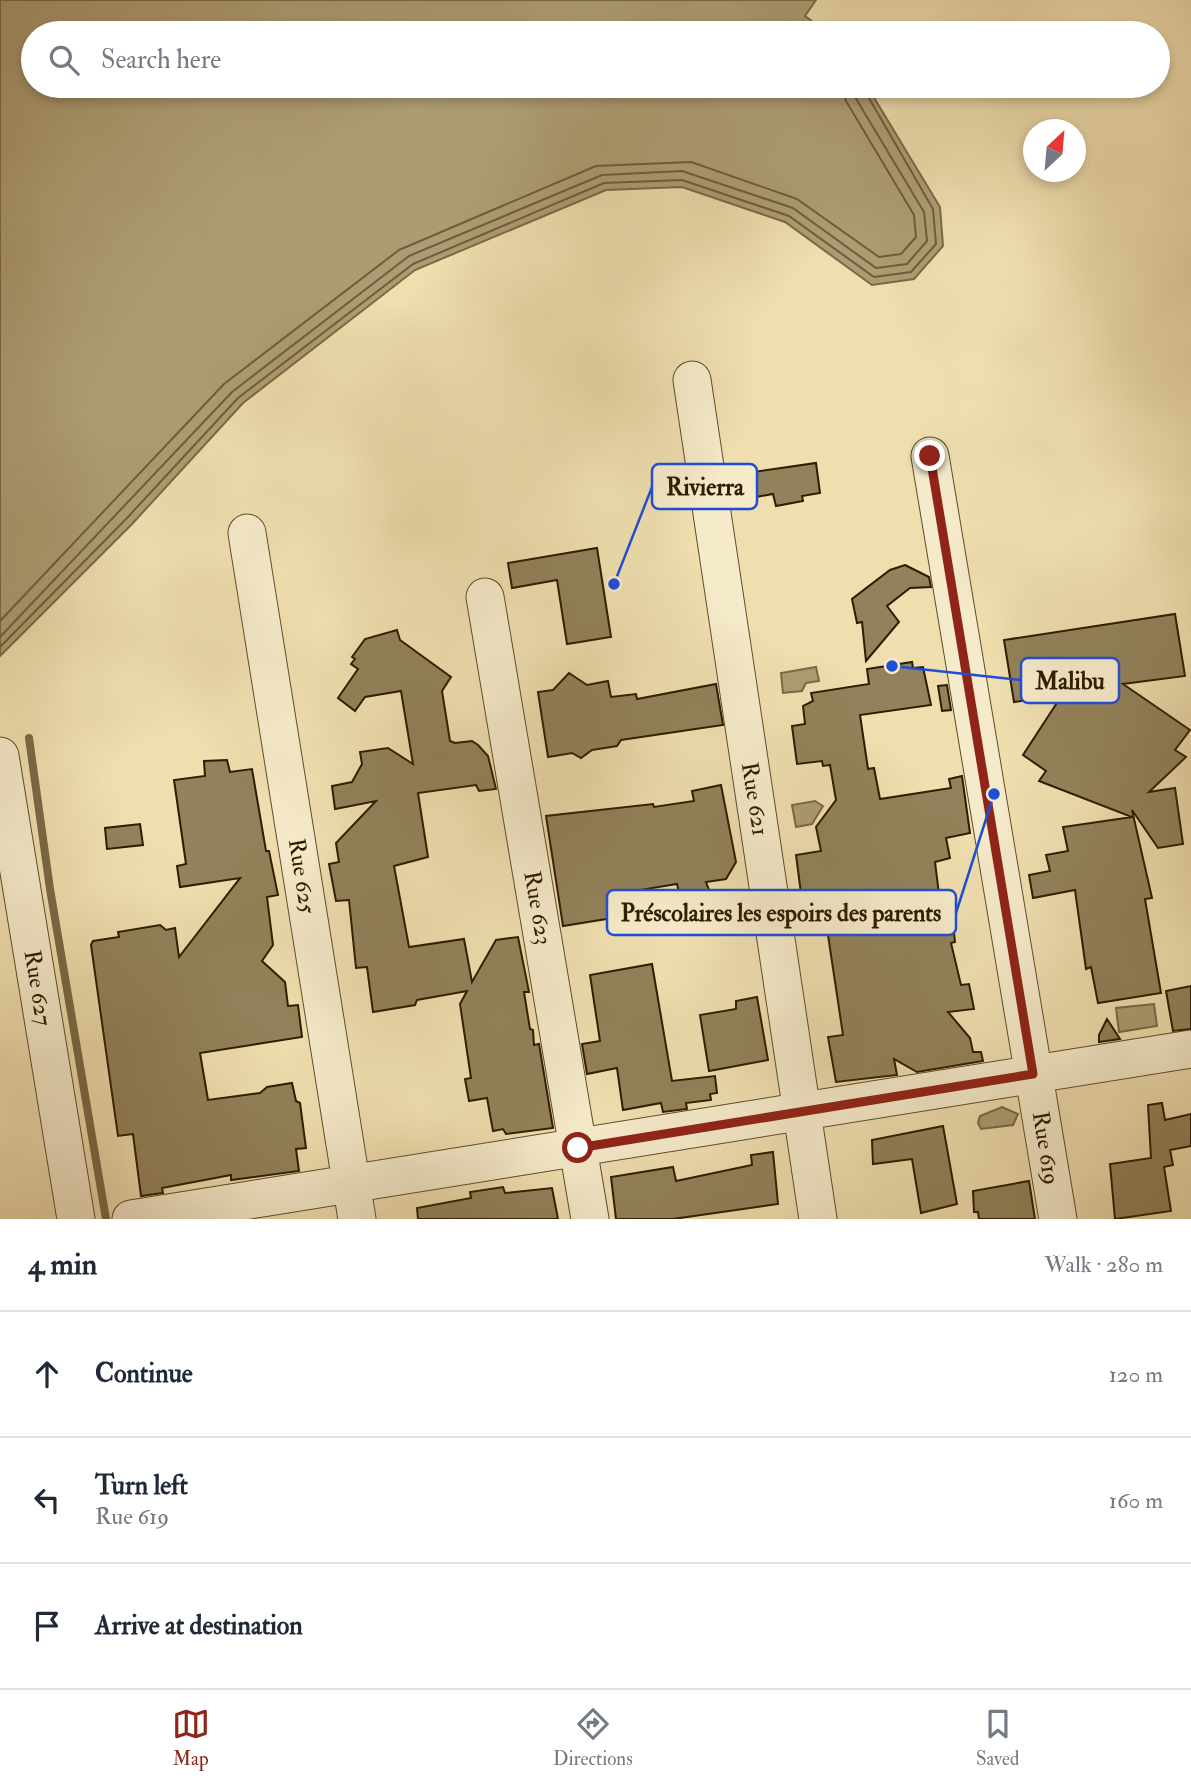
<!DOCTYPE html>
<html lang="en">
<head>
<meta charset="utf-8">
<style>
  body { margin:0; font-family:"IM FELL Double Pica",serif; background:#f2f2f3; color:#1f2937 }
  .compass { position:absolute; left:1023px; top:119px; width:63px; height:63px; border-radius:50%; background:#fff; box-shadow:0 4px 10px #0003; rotate:26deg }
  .stop { position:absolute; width:21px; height:21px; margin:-16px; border:5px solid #8f2418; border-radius:50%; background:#fff }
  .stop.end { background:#8f2418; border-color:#fff; box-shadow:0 2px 7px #0008 }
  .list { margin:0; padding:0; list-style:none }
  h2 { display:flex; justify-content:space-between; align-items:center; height:91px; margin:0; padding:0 28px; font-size:30px }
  h2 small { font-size:23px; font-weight:400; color:#747a83 }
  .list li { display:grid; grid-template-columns:46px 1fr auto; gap:21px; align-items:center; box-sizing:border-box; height:126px; padding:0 28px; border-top:2px solid #e0e1e3 }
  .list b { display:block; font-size:26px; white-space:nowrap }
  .list p { margin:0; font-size:23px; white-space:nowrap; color:#747a83 }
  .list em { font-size:23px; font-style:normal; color:#747a83 }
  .icon { flex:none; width:38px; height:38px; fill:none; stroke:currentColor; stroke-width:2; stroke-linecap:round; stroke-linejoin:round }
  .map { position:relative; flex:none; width:1191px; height:1219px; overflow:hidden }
  .search { position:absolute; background:#fff; box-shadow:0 4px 10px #0003; left:21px; right:21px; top:21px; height:77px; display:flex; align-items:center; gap:18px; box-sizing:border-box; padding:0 24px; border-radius:38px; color:#747a83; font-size:26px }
  .sheet { height:469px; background:#fff }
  nav { display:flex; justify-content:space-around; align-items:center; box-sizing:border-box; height:98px; border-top:2px solid #e0e1e3; background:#fff; font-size:19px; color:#747a83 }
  nav a { display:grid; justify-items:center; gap:4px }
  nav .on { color:#8f2418 }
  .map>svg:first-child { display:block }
</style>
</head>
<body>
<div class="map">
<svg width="1191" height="1219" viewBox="0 0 1191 1219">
  <rect width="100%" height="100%" fill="#efdeae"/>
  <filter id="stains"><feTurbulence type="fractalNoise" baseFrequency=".00286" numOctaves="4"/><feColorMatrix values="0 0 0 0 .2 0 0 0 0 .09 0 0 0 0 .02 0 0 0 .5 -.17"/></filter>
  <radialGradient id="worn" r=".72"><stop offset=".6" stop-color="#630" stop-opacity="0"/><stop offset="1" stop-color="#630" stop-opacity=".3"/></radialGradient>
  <path fill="#ad9c73" stroke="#7a6945" stroke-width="2" d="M0 0H816L805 16 828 33H33V86H867L940 207 943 246 914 279 872 285 785 222 682 187 606 190 415 270 243 403 133 523 0 656Z
    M816 667 819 681 806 683 802 691 783 693 781 673Z
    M815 801 823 806 812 824 796 827 792 805Z
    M1154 1004 1157 1026 1119 1032 1116 1008Z
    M1002 1107 1018 1114 1013 1125 981 1129 978 1123 980 1116Z"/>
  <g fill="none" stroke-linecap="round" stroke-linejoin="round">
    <path stroke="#6e5c3a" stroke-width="2" d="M0 621 224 384 399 250 596 166 691 162 797 199 879 257 901 254 916 237 914 215 846 101 842 86
      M0 637 232 392 409 256 602 175 682 171 793 208 876 268 907 264 927 241 924 212 855 97 853 86
      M0 647 127 518 238 398 413 264 604 183 682 180 789 216 874 277 911 272 936 244 933 209 862 86"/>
    <path stroke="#7a6945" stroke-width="8" d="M29 738 50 889 106 1219"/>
  </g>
  <path fill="#92815a" stroke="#2e1c00" stroke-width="2" d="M816 463 820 493 802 496 803 501 776 506 773 494 756 497 753 472Z
    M597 548 611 637 567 644 557 580 512 588 508 563Z
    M905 565 929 577 931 587 910 588 887 606 899 622 866 661 862 622 857 623 852 599 890 570Z
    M1175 614 1185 676 1123 684 1190 730 1175 750 1186 757 1149 792 1175 788 1183 844 1158 848 1132 810 1152 898 1145 899 1161 993 1098 1003 1091 967 1086 969 1075 890 1033 898 1029 875 1050 871 1046 855 1068 851 1063 827 1132 817 1039 781 1046 771 1023 755 1062 695 1014 702 1004 640Z
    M397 630 400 640 451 677 442 691 450 741 455 743 472 741 478 745 488 756 496 789 479 791 476 785 418 793 428 857 394 866 409 947 464 939 472 982 496 940 518 937 529 992H524L530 1029 533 1030 534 1045 539 1044 553 1128 506 1134 503 1129 493 1131 487 1098 469 1101 465 1079 471 1078 460 1004 467 991 417 1000 415 1005 373 1012 367 967 356 968 349 900 336 901 329 864 339 862 336 843 376 801 335 809 332 786 352 782 362 764 360 752 388 748 413 764 401 691 365 697 355 711 338 698 358 669 351 664 355 659 352 657 365 639Z
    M912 662 913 668 923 667 931 705 860 715 868 769 874 768 880 799 951 788 949 779 962 776 970 833 946 838 950 858 935 862 942 918 952 916 955 942 951 943 961 985 969 984 974 1009 948 1012 970 1038 973 1052H981L983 1061 917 1072 894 1059 897 1075 836 1082 828 1037 843 1035 825 915 817 917 815 899 802 901 796 855 821 851 816 827 836 800 830 765 823 766 822 761 797 764 792 726 805 724 803 706 813 701 811 693 869 684 867 669Z
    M569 673 587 685 608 681 611 697 636 694 637 699 716 684 723 725 621 740 617 746 592 750 581 758 572 753 548 757 538 692 553 690Z
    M947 685 951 710 942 711 938 686Z
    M227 760 230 772 252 769 266 851H269L278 895 267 897 273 945 262 961 285 982 288 1006 298 1005 302 1037 200 1053 208 1100 260 1093 267 1087 292 1083 296 1101 300 1103 306 1148 296 1149 299 1171 231 1180V1175L162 1188 163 1193 141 1196 133 1134 118 1136 91 945 93 941 119 937 118 932 160 925 166 930 175 928 179 957 240 878 180 887 177 866 186 864 174 780 205 776 204 761Z
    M721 785 736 862 726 879 706 882 709 890 679 893 677 884 640 890 644 913 563 926 546 816 653 804 654 807 694 801 692 791Z
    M140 824 143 845 107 849 105 828Z
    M652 964 672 1081 715 1076 717 1093 710 1094 711 1100 686 1103 687 1109 663 1112 661 1103 623 1110 617 1068 587 1074 582 1044 600 1041 590 975Z
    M1191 986V1029L1173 1031 1166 991Z
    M757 997 768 1060 709 1071 700 1015 736 1009V1001Z
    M1107 1019 1120 1039 1099 1042V1035Z
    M1162 1103 1165 1120 1191 1114V1146L1170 1150 1173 1165 1164 1167 1171 1211 1115 1219 1110 1164 1151 1158 1148 1105Z
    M943 1126 957 1204 921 1213 912 1159 873 1164 872 1140Z
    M773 1152 778 1204 673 1219H616L611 1177 673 1167 676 1181 752 1165 751 1155Z
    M1029 1181 1035 1219H979L978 1212H974L973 1191Z
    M503 1187 505 1193 552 1188 558 1219H418L417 1208 471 1198 470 1192Z"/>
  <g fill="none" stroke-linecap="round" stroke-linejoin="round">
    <g stroke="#5e4c2c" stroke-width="39">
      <path id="minor" d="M692 380 818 1219
        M930 456 1058 1219
        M247 533 357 1219
        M485 597 590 1219
        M0 756 76 1219
        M131 1219 1191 1049"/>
    </g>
    <use href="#minor" stroke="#f5eaca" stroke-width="37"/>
  </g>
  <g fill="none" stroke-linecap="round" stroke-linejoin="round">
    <path stroke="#8f2418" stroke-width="9" d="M578 1148 1033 1074 930 456"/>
  </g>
  <g text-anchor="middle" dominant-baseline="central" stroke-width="5" stroke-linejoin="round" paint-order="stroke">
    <g font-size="23" fill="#2e1c00" stroke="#f5eaca">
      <text transform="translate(755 799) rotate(81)">Rue 621</text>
      <text transform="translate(302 876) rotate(81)">Rue 625</text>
      <text transform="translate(538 908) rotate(80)">Rue 623</text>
      <text transform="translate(38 988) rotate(81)">Rue 627</text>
      <text transform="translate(1046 1148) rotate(81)">Rue 619</text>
    </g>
  </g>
  <path fill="none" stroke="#1d4ed8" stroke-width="2.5" d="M614 584L652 487M892 666L1021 680M994 794L956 913"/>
  <g fill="#1d4ed8" stroke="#f5eaca" stroke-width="2.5">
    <circle cx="614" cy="584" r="7"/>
    <circle cx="892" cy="666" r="7"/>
    <circle cx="994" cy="794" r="7"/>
  </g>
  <g fill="#f5eaca" stroke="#1d4ed8" stroke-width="2.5">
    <rect x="652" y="464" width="105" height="45" rx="7"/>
    <rect x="1021" y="658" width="98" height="45" rx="7"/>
    <rect x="607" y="890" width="349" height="45" rx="7"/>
  </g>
  <g font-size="24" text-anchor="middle" font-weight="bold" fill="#2e1c00">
    <text x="705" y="495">Rivierra</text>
    <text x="1070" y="689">Malibu</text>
    <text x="781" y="921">Préscolaires les espoirs des parents</text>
  </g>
  <rect width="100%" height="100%" filter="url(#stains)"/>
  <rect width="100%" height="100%" fill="url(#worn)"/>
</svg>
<svg class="compass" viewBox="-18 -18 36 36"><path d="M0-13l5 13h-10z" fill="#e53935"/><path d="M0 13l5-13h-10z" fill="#747a83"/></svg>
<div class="stop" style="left:578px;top:1148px"></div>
<div class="stop end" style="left:930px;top:456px"></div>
<div class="search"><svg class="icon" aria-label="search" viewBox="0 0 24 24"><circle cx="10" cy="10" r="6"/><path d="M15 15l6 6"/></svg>Search here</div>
</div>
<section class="sheet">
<h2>4 min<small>Walk · 280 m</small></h2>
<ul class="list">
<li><svg class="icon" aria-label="ahead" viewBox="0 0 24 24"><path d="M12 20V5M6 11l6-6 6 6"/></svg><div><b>Continue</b></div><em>120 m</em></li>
<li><svg class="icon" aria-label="left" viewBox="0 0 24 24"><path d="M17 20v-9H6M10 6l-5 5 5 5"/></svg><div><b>Turn left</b><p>Rue 619</p></div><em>160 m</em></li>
<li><svg class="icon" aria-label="arrive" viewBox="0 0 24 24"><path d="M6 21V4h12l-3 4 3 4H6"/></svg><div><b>Arrive at destination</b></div></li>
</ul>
</section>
<nav>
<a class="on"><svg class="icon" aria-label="map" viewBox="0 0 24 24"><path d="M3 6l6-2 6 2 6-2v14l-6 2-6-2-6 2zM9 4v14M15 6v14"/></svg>Map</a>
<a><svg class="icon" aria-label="directions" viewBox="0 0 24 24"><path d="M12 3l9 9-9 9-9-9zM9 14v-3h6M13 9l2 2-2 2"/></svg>Directions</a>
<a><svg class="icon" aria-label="saved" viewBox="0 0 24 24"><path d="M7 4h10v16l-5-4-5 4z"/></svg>Saved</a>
</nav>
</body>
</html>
